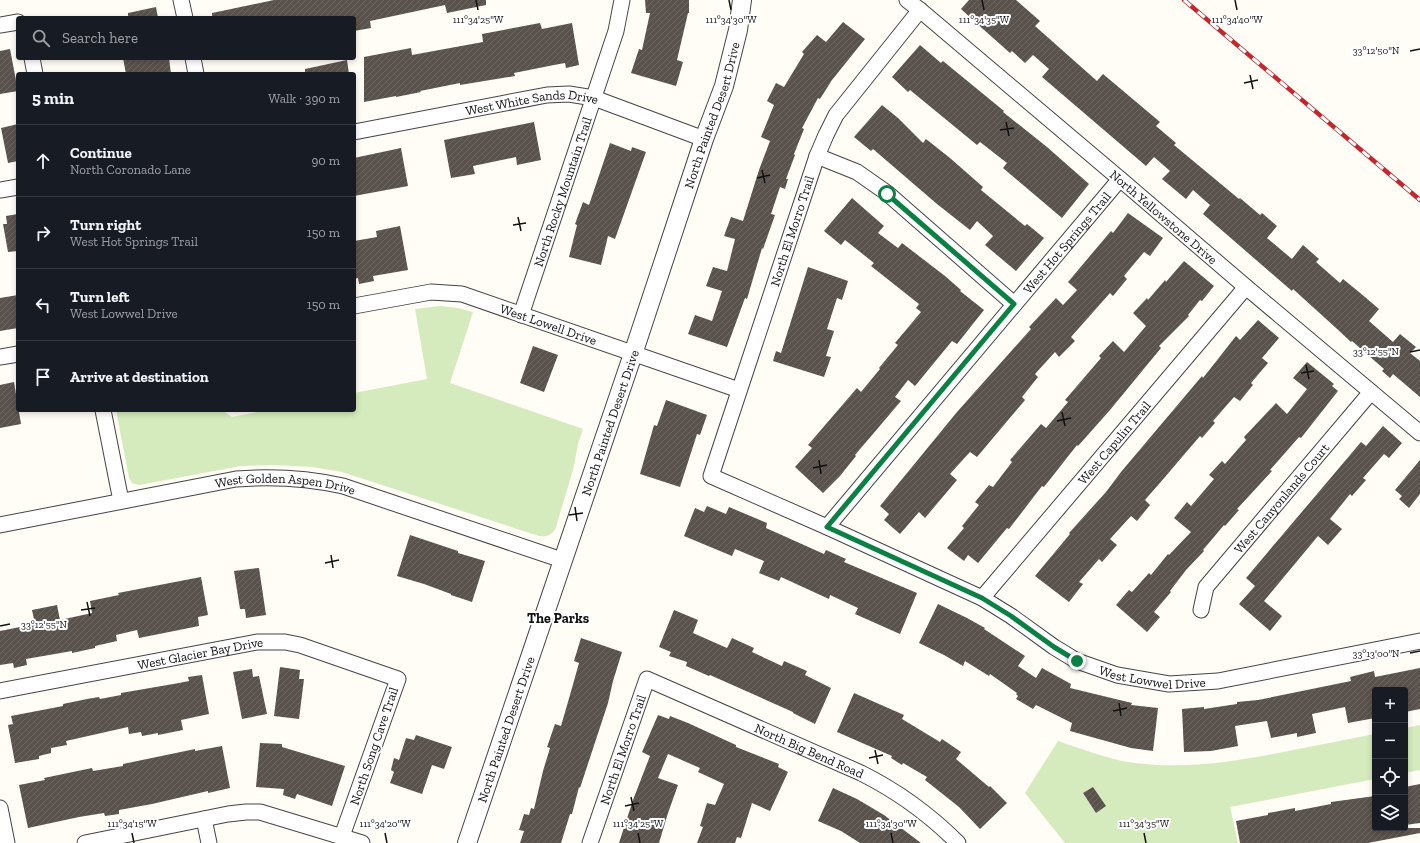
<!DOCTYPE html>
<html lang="en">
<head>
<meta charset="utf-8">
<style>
  body { margin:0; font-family:"Zilla Slab",serif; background:#242831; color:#f1f3f6 }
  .controls { position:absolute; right:12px; bottom:12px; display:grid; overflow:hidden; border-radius:4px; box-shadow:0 2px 6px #0003 }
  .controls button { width:36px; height:36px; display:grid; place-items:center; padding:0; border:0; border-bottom:1px solid #363941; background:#171b24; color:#f1f3f6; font:20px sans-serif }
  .stop { position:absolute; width:12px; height:12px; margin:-9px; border:3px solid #0b8043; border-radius:50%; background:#fff }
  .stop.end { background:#0b8043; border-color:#fff; box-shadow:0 1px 4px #0008 }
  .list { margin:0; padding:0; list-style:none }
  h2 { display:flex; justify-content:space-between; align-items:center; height:52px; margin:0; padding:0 16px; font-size:17px }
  h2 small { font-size:13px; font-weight:400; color:#9ea1a6 }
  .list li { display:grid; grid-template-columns:26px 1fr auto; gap:12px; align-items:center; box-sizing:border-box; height:72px; padding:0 16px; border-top:1px solid #363941 }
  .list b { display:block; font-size:15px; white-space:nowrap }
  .list p { margin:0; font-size:13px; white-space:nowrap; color:#9ea1a6 }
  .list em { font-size:13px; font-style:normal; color:#9ea1a6 }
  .icon { flex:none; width:22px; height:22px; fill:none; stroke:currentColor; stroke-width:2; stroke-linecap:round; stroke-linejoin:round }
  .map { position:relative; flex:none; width:1420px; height:843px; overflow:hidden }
  .search { position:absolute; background:#171b24; box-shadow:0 2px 6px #0003; left:16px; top:16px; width:340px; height:44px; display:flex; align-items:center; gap:10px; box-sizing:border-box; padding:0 14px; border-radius:4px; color:#9ea1a6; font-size:15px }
  .panel { position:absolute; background:#171b24; box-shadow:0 2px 6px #0003; left:16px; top:72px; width:340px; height:340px; border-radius:4px }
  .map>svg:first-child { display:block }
</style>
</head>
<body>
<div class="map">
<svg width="1420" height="843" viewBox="0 0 1420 843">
  <defs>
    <pattern id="building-hatch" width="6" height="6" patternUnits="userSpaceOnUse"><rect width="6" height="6" fill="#5a524d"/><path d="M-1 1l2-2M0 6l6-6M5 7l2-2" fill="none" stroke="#6d6662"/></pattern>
  </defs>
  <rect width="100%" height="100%" fill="#fffdf5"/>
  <path fill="#d5ebbd" d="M441 306 458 308 473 312 450 383 583 429 578 444 573 470 555 530C550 536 546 537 539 536L342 472 312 467 275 465 241 466 139 485 132 483 129 478 116 410H222L232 417 267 410H354V393L427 379 415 309Z
    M1420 725V770L1405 773V728Z
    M1375 734V779L1230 807 1238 843H1065L1025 793 1058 741C1079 748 1100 756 1122 761 1178 771 1233 762 1288 751 1317 745 1346 740 1375 734Z"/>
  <path fill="url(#building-hatch)" d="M274 0H486V5L447 13 445 5 370 21 371 28 354 31V18H212V13Z
    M645 0H689V13H688L677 60 683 62 676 86 631 73 639 49 642 50 650 13H646Z
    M969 0H1016L1040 21 1035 26 1097 81 1103 74 1160 122 1156 126 1176 143 1174 145 1239 199 1240 198 1260 215 1262 213 1277 226 1267 238 1292 259 1303 245 1319 259 1316 262 1340 283 1343 279 1359 292 1379 309 1369 321 1393 342 1400 334 1416 347 1410 353 1420 361V397L1393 374 1390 378 1382 371 1384 369 1352 341 1351 342 1336 328 1293 289 1292 291 1203 214 1210 205 1193 190 1186 199 1162 179 1170 171 1154 157 1146 166 1042 77 1049 69 1033 55 1025 63 1012 51 1010 53 974 21 961 9Z
    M156 7 158 18H128V13Z
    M843 22 865 39 832 80 820 99 818 98 802 128 804 129 794 154 795 155 786 179H788L785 189 780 187 771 214 775 215 763 249 762 248 747 299 745 298 727 347 688 334 695 315 712 321 722 291 706 286 713 267 727 271 735 239 724 236 731 217 743 221 759 170 770 141 761 137 774 105 767 101 776 83 784 87 804 54 802 52 817 35 826 42Z
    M540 23 542 29 572 23 579 65 566 68 565 63 554 65 514 73 515 76 460 85V83L420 91 421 92 396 97V96L364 102V57L411 48 412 55 483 42 482 34Z
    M920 45 941 63 943 61 1004 111 1003 112 1047 147 1089 184 1062 218 1003 168 1007 163 980 142 977 145 910 90 908 92 892 77Z
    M10 49 18 91 0 94V51Z
    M123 58H169L171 74H126Z
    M347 60 349 74H305V69Z
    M882 105 898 118 923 143 926 139 950 158 983 187 981 190 1025 226 1027 224 1044 238 1016 271 985 245 993 236 977 221 970 230 937 204 873 149 871 151 854 137Z
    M534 122 541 160 517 165 516 157 473 166 475 174 451 178 444 140Z
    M18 124V161L8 163 1 128Z
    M610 143 631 151 632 147 646 152 615 239 608 236 601 265 569 257 577 225 575 224 583 202 589 205Z
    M401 148 408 186 354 196V158Z
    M852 198 884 226 878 233 898 248 902 243 945 276 961 290 960 291 984 310 957 344 952 341 915 386 908 380 895 397 901 401 855 455 856 456 840 476 823 493 795 467 812 448 808 445 857 388 861 392 880 369 879 368 898 345 895 343 921 312 916 308 919 304 871 266 874 263 845 240 841 245 824 231Z
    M1128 213 1163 238 1150 256 1144 252 1124 276 1127 279 1113 296 1110 293 1071 337 1075 341 1059 357 1055 352 1035 374 1038 377 1022 397 1025 400 977 457 970 452 950 474 957 480 925 518 919 512 900 534 884 520 889 514 880 506 957 412 1031 329 1029 327 1056 298 1063 305 1077 290 1068 282 1111 231 1113 233Z
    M18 214V251L8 252 3 224H7L6 216Z
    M400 226 408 270 373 276 374 281 359 284 358 278 354 279V241L377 237 376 231Z
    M1184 261 1214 286 1202 301 1200 300 1188 315 1189 316 1159 346 1161 348 1110 410 1078 446 1077 445 1044 487 1042 486 1009 529 1007 528 978 563 968 555 964 561 947 548 964 528 962 526 979 505 975 502 989 485 993 487 1012 462 1010 460 1041 424 1046 428 1068 402 1065 400 1101 358 1099 356 1113 341 1124 352 1146 326 1133 313 1147 298 1148 300 1165 280 1166 282Z
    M808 267 848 281 842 300 837 298 827 329 834 331 826 356 831 357 824 377 773 361 776 351 781 353Z
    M18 295V328L0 331V298Z
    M1258 320 1279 338 1262 358 1268 363 1251 383 1253 385 1240 401 1234 397 1213 421 1215 423 1202 438 1200 436 1165 477 1145 500 1150 505 1137 521 1131 516 1110 539 1117 545 1102 562 1099 559 1079 582 1083 584 1069 602 1035 576 1070 534 1069 533 1106 492 1121 472 1202 376 1203 378 1236 336 1240 340Z
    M533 346 558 355 544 392 520 383Z
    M1307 362 1334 384 1332 386 1338 391 1301 438 1299 437 1270 470 1272 471 1237 509 1239 510 1225 526 1224 525 1203 550 1204 551 1186 570 1170 591 1171 592 1154 612 1160 617 1147 632 1116 605 1129 590 1132 592 1149 573 1151 575 1168 554 1169 555 1191 532 1174 518 1187 502 1191 506 1214 479 1209 475 1222 461 1225 464 1246 440 1244 437 1276 403 1287 414 1307 389 1293 378Z
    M14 382 21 424 0 428V385Z
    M666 400 707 415 700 435 697 434 680 487 640 474 654 425 657 426Z
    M1383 426 1402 443 1389 458 1384 454 1363 478 1366 480 1352 496 1350 494 1330 519 1342 529 1328 545 1318 536 1264 601 1282 616 1270 631 1239 604 1255 586 1246 578 1361 442 1366 446Z
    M1420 460V494L1409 508 1399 499 1402 496 1395 490Z
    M707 506 726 514 729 507 767 523 766 528 824 554 826 550 846 559 844 562 917 593 900 634 855 614 858 608 830 595 829 599 781 577 779 581 759 573 764 561 735 549 732 556 684 536 695 508 704 512Z
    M410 535 458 551V553L485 561 472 602 451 595V594L424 584 397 576Z
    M259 568 266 615 246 618 245 609H240L234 571Z
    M201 577 208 615 198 617 199 626 139 638 137 630 116 635 117 641 95 646V648L72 653V651L26 659 27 665 14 668 13 663 0 665V631L35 624 32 610 57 605 60 620 92 613 90 601 119 595 118 593Z
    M938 604 967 618 985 628 984 629 1025 656 1018 666 1036 678 1042 668 1071 684 1070 688 1132 703 1131 705 1158 708 1153 751 1131 748 1070 731 1072 723 1036 705 1033 709 1016 699 1018 696 1016 694 1017 693 990 674 989 676 965 661 963 666 944 655 919 643Z
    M674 610 698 620 693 633 727 648 732 638 754 648 752 652 782 666 784 661 807 671 805 675 831 688 815 724 793 713V712L710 675 709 676 686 666 687 662 669 656 671 652 659 647Z
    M581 638 622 652 613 681 608 703 580 788 579 787 572 814H570L561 843H520L524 831 519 830 524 814 529 815 531 808 534 809 543 771 550 748 547 747 555 724 561 726 570 695 579 663 574 661Z
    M280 667 300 670 299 679H304L299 719 274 716Z
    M1420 668V709L1405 712V690H1375V718L1348 723 1345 707 1312 714 1316 733 1297 737V733L1271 738 1267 721 1235 726 1238 746 1211 751 1184 752 1182 709 1204 707V709L1237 704V702L1258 700 1351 681 1350 677 1374 671 1375 677Z
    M252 669 253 677 259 676 267 714 242 719 233 672Z
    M202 675 209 714 181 720 183 730 158 735V733L142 736 141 732 129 734 128 727 66 741 67 745 51 748V753L39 756V759L15 763 8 725 13 724 11 716 63 706V704L87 699 99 697 100 699 121 695V693L179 683 189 681 188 677Z
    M854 693 904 715 902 719 940 742 942 739 961 752 956 759 989 787 990 786 1007 803 980 829 959 807 925 780 927 777 903 763 902 765 891 758 892 756 837 732Z
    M658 715 669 719 670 716 688 723 736 745V747L779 764 778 767 788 772 770 811 752 803 741 838 737 837 735 843H697L703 827 700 826 707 803 715 805 724 784 698 772 700 768 668 754 658 778 678 785 668 813 659 843H619L633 800 650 756 642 752Z
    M416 735 452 747 444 769 432 765 422 794 390 783 394 772 391 770 394 758 399 760 406 738 414 740Z
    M260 743 282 744V747L345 766 332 806 297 794 295 799 283 795 284 789 256 787Z
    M222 746 230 788 208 793V791L152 804 119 810V814L105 816 104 813 79 817 28 828 19 785 45 780 44 778 92 768 93 771 123 766V764L195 749V751Z
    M1420 784V823L1405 825V787Z
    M1093 787 1106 806 1096 813 1083 793Z
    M833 788 857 799 884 815 921 843H860L841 831 818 821Z
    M1375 796V828H1420V833L1368 843H1240L1236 821 1268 815V813L1295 808V811L1331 804V802Z"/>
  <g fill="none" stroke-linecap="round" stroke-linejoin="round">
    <g stroke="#444" stroke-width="17">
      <g id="minor">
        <path d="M181 0 185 18"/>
        <path id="s1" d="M907 0 920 10 1120 179 1246 287 1420 433"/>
        <path id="s2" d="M920 10 836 115 826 135 817 156 711 476 827 527 982 598 1011 616 1054 647 1077 661 1117 675 1169 684 1218 681 1420 641"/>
        <path d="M0 25 18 22"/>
        <path d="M32 58 35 74"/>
        <path d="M193 58 196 74"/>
        <path id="s3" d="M354 132 547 95 569 94 594 98 704 139"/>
        <path d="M817 156 857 172 887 193 1014 304"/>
        <path d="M0 190 18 187"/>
        <path id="s4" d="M354 306 431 292 462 294 739 390"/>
        <path id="s5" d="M521 315 616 31 622 0"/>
        <path d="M0 357 18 354"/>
        <path d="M103 410 121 501"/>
        <path id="s6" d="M0 525 236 479C273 476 307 478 343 486L562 560"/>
        <path id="s7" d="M827 527 1120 179"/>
        <path id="s8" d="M982 598 1246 287"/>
        <path id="s9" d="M1201 610 1206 587 1371 392"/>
        <path id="s10" d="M0 691 257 642H285L300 645 398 679 342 836"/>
        <path d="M0 808 7 843"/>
        <path d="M204 819 209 843"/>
        <path d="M85 843 228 814 246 812H260L362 843"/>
        <path id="s11" d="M590 843 647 679 861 773C899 792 928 813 958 843"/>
      </g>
    </g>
    <g stroke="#444" stroke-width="20">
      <g id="tertiary">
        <path id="s12" d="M467 843 633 354 704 139 724 86 738 30 742 0"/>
      </g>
    </g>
    <use href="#minor" stroke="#fff" stroke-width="15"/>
    <use href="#tertiary" stroke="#fff" stroke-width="18"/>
    <g stroke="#c4262e" stroke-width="4.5">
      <path id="rail" d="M1184 0 1420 200"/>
    </g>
    <use href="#rail" stroke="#fff" stroke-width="3" stroke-dasharray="9" stroke-linecap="butt"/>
  </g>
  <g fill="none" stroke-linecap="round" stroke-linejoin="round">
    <path stroke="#0b8043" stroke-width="5" d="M887 194 1014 304 827 527 982 598 1011 616 1054 647 1077 661"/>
  </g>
  <path fill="none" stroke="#111" stroke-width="1.5" d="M476 0 478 10M729 0 731 10M982 0 984 10M1235 0 1237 10M1410 51 1420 49M1250 75 1253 89M1244 83 1258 80M1006 122 1009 136M1000 130 1014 128M762 170 765 183M757 178 770 175M518 217 521 231M513 225 526 223M1410 352 1420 350M1306 365 1309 379M1301 373 1314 371M1062 412 1065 426M1057 421 1071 418M819 460 821 474M813 468 827 465M575 507 577 521M569 515 583 513M331 555 333 568M325 563 339 560M87 602 90 616M81 610 95 608M0 626 10 624M1410 653 1420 651M1119 703 1121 716M1113 711 1127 708M875 750 878 764M869 758 883 755M631 797 634 811M625 806 639 803M132 833 134 843M385 833 387 843M638 833 640 843M891 833 893 843M1144 833 1146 843"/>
  <g text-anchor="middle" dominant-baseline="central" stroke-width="4" stroke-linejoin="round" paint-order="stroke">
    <g font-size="13" fill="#111" stroke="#fff">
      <text stroke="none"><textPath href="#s3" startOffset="181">West White Sands Drive</textPath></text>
      <text stroke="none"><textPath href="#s12" startOffset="768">North Painted Desert Drive</textPath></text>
      <text stroke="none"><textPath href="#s5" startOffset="130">North Rocky Mountain Trail</textPath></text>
      <text stroke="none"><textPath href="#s1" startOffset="336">North Yellowstone Drive</textPath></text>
      <text transform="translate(792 231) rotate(-72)">North El Morro Trail</text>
      <text stroke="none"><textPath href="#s7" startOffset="372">West Hot Springs Trail</textPath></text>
      <text stroke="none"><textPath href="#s4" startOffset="201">West Lowell Drive</textPath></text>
      <text stroke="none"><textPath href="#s12" startOffset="444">North Painted Desert Drive</textPath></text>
      <text stroke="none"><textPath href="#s8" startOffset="204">West Capulin Trail</textPath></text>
      <text stroke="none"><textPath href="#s6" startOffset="290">West Golden Aspen Drive</textPath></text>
      <text stroke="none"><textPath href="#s9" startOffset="140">West Canyonlands Court</textPath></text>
      <text stroke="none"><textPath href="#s10" startOffset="204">West Glacier Bay Drive</textPath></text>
      <text stroke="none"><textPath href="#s2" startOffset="1006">West Lowwel Drive</textPath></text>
      <text stroke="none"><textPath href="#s12" startOffset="120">North Painted Desert Drive</textPath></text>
      <text transform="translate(374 746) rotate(-71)">North Song Cave Trail</text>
      <text stroke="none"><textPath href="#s11" startOffset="99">North El Morro Trail</textPath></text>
      <text stroke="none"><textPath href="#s11" startOffset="351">North Big Bend Road</textPath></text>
    </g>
    <g font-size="14" font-weight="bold" fill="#111" stroke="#fff">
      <text x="558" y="618">The Parks</text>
    </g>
  </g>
  <g font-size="10" text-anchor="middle" fill="#111" stroke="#fff" stroke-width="4" stroke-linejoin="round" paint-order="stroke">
    <text x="478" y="23">111°34'25"W</text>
    <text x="731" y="23">111°34'30"W</text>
    <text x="984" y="23">111°34'35"W</text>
    <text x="1237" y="23">111°34'40"W</text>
    <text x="1376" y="54">33°12'50"N</text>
    <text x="1376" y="355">33°12'55"N</text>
    <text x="44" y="628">33°12'55"N</text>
    <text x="1376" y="657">33°13'00"N</text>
    <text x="132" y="827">111°34'15"W</text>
    <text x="385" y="827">111°34'20"W</text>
    <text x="638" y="827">111°34'25"W</text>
    <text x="891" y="827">111°34'30"W</text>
    <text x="1144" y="827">111°34'35"W</text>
  </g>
</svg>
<div class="controls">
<button>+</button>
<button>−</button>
<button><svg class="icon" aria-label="locate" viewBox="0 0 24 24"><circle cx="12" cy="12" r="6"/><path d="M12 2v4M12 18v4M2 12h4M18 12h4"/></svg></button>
<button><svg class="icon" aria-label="layers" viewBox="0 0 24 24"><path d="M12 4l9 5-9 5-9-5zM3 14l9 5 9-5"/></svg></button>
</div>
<div class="stop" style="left:887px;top:194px"></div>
<div class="stop end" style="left:1077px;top:661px"></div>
<div class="search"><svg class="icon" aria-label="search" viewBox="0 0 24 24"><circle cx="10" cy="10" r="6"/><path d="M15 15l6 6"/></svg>Search here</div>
<section class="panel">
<h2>5 min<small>Walk · 390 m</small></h2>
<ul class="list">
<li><svg class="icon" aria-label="ahead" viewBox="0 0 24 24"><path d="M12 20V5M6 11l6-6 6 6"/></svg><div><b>Continue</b><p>North Coronado Lane</p></div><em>90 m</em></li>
<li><svg class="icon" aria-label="right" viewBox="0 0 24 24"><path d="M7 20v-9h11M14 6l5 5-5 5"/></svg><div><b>Turn right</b><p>West Hot Springs Trail</p></div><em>150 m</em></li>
<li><svg class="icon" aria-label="left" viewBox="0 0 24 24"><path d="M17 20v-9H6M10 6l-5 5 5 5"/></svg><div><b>Turn left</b><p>West Lowwel Drive</p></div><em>150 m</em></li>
<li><svg class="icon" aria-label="arrive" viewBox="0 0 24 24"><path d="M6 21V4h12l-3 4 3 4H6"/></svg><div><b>Arrive at destination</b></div></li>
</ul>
</section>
</div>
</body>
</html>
